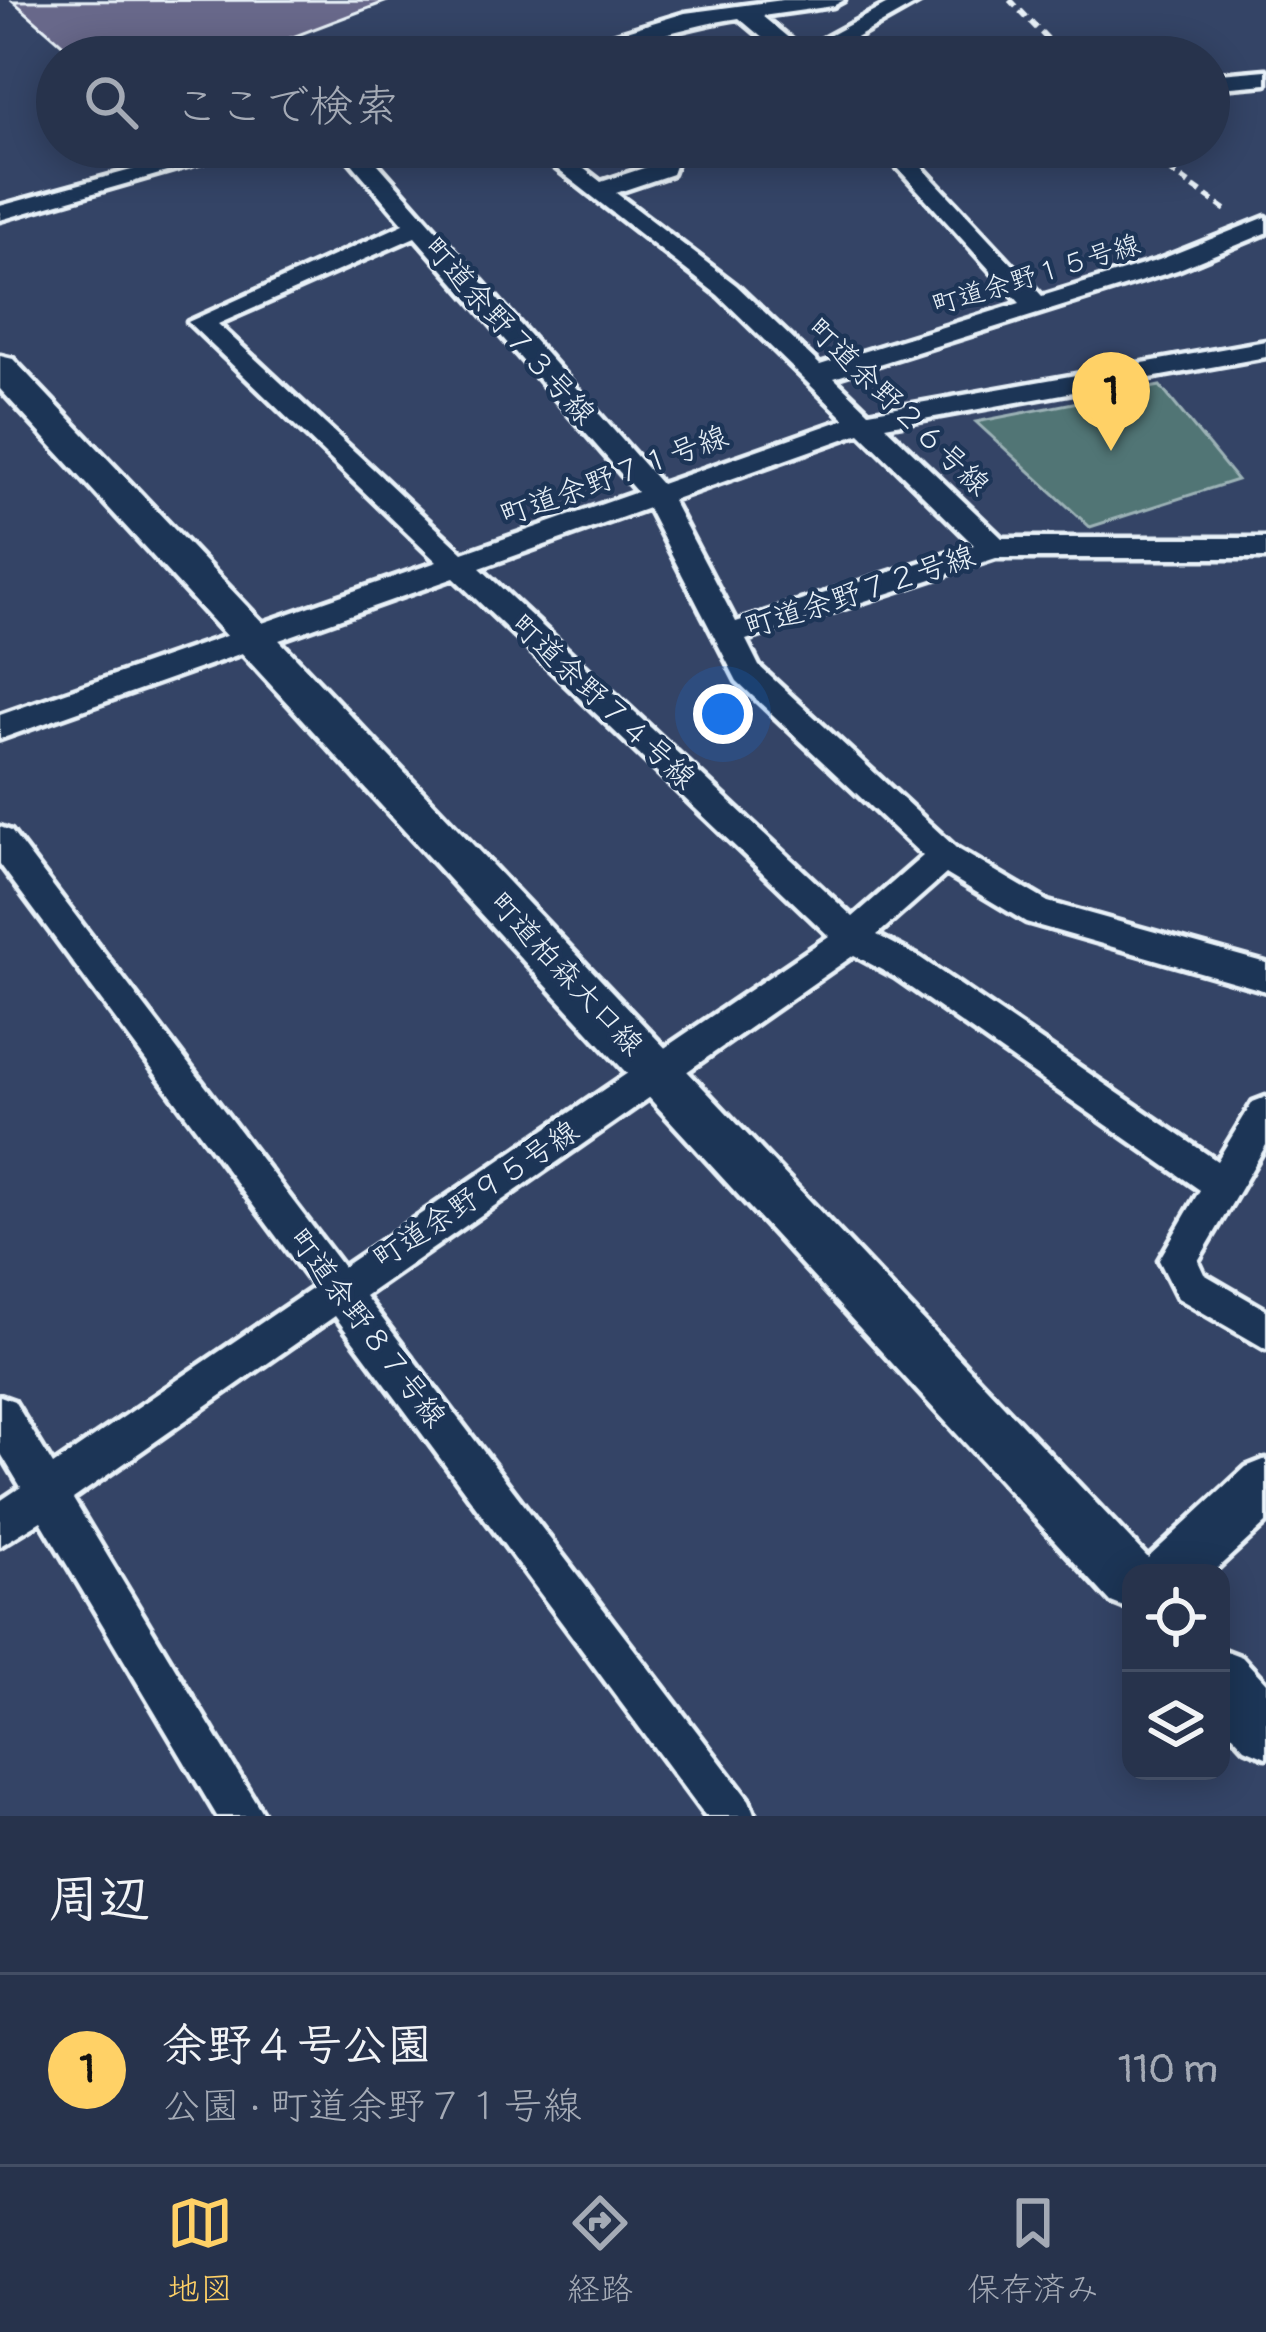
<!DOCTYPE html>
<html lang="ja">
<head>
<meta charset="utf-8">
<style>
  body { margin:0; font-family:Pangolin,"Klee One",sans-serif; background:#333f56; color:#f1f3f6 }
  .controls { position:absolute; right:36px; bottom:36px; display:grid; overflow:hidden; border-radius:24px; box-shadow:0 6px 30px #0003 }
  .controls button { width:108px; height:108px; display:grid; place-items:center; padding:0; border:0; border-bottom:3px solid #434e64; background:#27334c; color:#f1f3f6; font:60px sans-serif }
  .you { position:absolute; left:723px; top:714px; width:42px; height:42px; margin:-30px; border:9px solid #fff; border-radius:50%; background:#1a73e8; box-shadow:0 0 0 18px #1a73e833 }
  .badge { display:grid; place-items:center; width:78px; height:78px; border-radius:50%; background:#ffd166; color:#111; font-size:39px; font-weight:700 }
  .pin { position:absolute; translate:-50% -99px; filter:drop-shadow(0 3px 6px #0008) }
  .pin::after { content:''; position:absolute; top:63px; width:42px; height:36px; background:inherit; clip-path:polygon(0 0,100% 0,50% 100%) }
  .list { margin:0; padding:0; list-style:none }
  h2 { display:flex; justify-content:space-between; align-items:center; height:156px; margin:0; padding:0 48px; font-size:51px }
  h2 small { font-size:39px; font-weight:400; color:#a4aab5 }
  .list li { display:grid; grid-template-columns:78px 1fr auto; gap:36px; align-items:center; box-sizing:border-box; height:192px; padding:0 48px; border-top:3px solid #434e64 }
  .list b { display:block; font-size:45px; white-space:nowrap }
  .list p { margin:0; font-size:39px; white-space:nowrap; color:#a4aab5 }
  .list em { font-size:39px; font-style:normal; color:#a4aab5 }
  .icon { flex:none; width:66px; height:66px; fill:none; stroke:currentColor; stroke-width:2; stroke-linecap:round; stroke-linejoin:round }
  .map { position:relative; flex:none; width:1266px; height:1816px; overflow:hidden }
  .search { position:absolute; background:#27334c; box-shadow:0 6px 30px #0003; left:36px; right:36px; top:36px; height:132px; display:flex; align-items:center; gap:30px; box-sizing:border-box; padding:0 42px; border-radius:66px; color:#a4aab5; font-size:45px }
  .sheet { height:348px; background:#27334c }
  nav { display:flex; justify-content:space-around; align-items:center; box-sizing:border-box; height:168px; border-top:3px solid #434e64; background:#27334c; font-size:33px; color:#a4aab5 }
  nav a { display:grid; justify-items:center; gap:6px }
  nav .on { color:#ffd166 }
  .map>svg:first-child { display:block }
</style>
</head>
<body>
<div class="map">
<svg width="1266" height="1816" viewBox="0 0 1266 1816">
  <rect width="100%" height="100%" fill="#344466"/>
  <filter id="ink" filterUnits="userSpaceOnUse"><feTurbulence type="fractalNoise" baseFrequency=".00833" numOctaves="2"/><feDisplacementMap in="SourceGraphic" scale="24" xChannelSelector="R" yChannelSelector="G"/><feConvolveMatrix kernelMatrix="1 2 1 2 8 2 1 2 1" color-interpolation-filters="sRGB"/></filter>
  <g filter="url(#ink)">
    <path fill="#517474" stroke="#9cb2b6" stroke-width="3" d="M1160 386 1237 480 1090 527 976 422Z"/>
    <path fill="#68678a" stroke="#e8f1f8" stroke-width="3" d="M390 0 240 57H77L13 1Z"/>
    <g fill="none" stroke-linecap="round" stroke-linejoin="round">
      <g stroke="#e8f1f8" stroke-width="9">
        <path id="street" d="M783 0H844L833 6 762 16 803 50 895 0H923L822 57H785L739 18C672 27 608 57 541 57L685 13Z
          M1266 70V84L1209 89V75Z
          M215 147H253L0 220V206Z
          M338 147H363L661 484 845 419 718 295 529 147H556L601 182 653 165 658 147H682L672 174 616 193 736 285 820 365 1020 303 879 147H904L910 153 970 147 920 165 1042 296 1159 260 1266 217V233L1177 270 834 378 869 412 1266 341V357L885 426 1002 538H1266V558H996L746 640 759 666 956 848 1048 902 1266 963V991L1026 922 946 874 877 935 919 957 1217 1161 1253 1102 1266 1097V1145L1198 1261 1204 1274 1266 1310V1349L1178 1298 1159 1260 1200 1190 895 977 854 955 365 1296 749 1800 755 1816H705L335 1316 73 1499 264 1816H217L41 1521 0 1546V1501L21 1487 0 1452V1396L14 1401 53 1465 314 1287 0 864V827L11 831 343 1267 829 936 454 578 0 739V715L437 562 188 322 404 224ZM415 237 637 492 463 553 218 324ZM860 433 974 545 736 622 672 500ZM648 508 737 681 923 856 853 917 480 568Z"/>
      </g>
      <g stroke="#e8f1f8" stroke-width="9">
        <path id="secondary" d="M0 356 13 359 1148 1558 1246 1467 1266 1459V1523L1212 1573H1131V1610L1111 1602 0 389Z
          M1221 1649 1242 1657 1266 1683V1757L1245 1748 1221 1722Z"/>
      </g>
      <path stroke="#e8f1f8" stroke-width="6" stroke-dasharray="9 6" stroke-linecap="butt" d="M1010 0 1060 52 1102 57
        M1155 147 1143 151 1230 213"/>
      <use href="#street" fill="#1d3557" fill-rule="evenodd"/>
      <use href="#secondary" fill="#1d3557" fill-rule="evenodd"/>
    </g>
  </g>
  <g text-anchor="middle" dominant-baseline="central" stroke-width="9" stroke-linejoin="round" paint-order="stroke">
    <g font-size="27" fill="#e8f1f8" stroke="#1d3557">
      <text transform="translate(1036 275) rotate(-17)">町道余野１５号線</text>
    </g>
    <g font-size="30" fill="#e8f1f8" stroke="#1d3557">
      <text transform="translate(509 331) rotate(48)">町道余野７３号線</text>
      <text transform="translate(898 407) rotate(44)">町道余野２６号線</text>
      <text transform="translate(614 476) rotate(-20)">町道余野７１号線</text>
      <text transform="translate(860 592) rotate(-18)">町道余野７２号線</text>
      <text transform="translate(603 702) rotate(43)">町道余野７４号線</text>
      <text transform="translate(566 974) rotate(47)">町道柏森大口線</text>
      <text transform="translate(476 1195) rotate(-34)">町道余野９５号線</text>
      <text transform="translate(367 1328) rotate(53)">町道余野８７号線</text>
    </g>
  </g>
</svg>
<div class="controls">
<button><svg class="icon" aria-label="locate" viewBox="0 0 24 24"><circle cx="12" cy="12" r="6"/><path d="M12 2v4M12 18v4M2 12h4M18 12h4"/></svg></button>
<button><svg class="icon" aria-label="layers" viewBox="0 0 24 24"><path d="M12 4l9 5-9 5-9-5zM3 14l9 5 9-5"/></svg></button>
</div>
<div class="you"></div>
<div class="pin badge" style="left:1111px;top:451px">1</div>
<div class="search"><svg class="icon" aria-label="search" viewBox="0 0 24 24"><circle cx="10" cy="10" r="6"/><path d="M15 15l6 6"/></svg>ここで検索</div>
</div>
<section class="sheet">
<h2>周辺<small></small></h2>
<ul class="list">
<li><span class="badge">1</span><div><b>余野４号公園</b><p>公園 · 町道余野７１号線</p></div><em>110 m</em></li>
</ul>
</section>
<nav>
<a class="on"><svg class="icon" aria-label="map" viewBox="0 0 24 24"><path d="M3 6l6-2 6 2 6-2v14l-6 2-6-2-6 2zM9 4v14M15 6v14"/></svg>地図</a>
<a><svg class="icon" aria-label="directions" viewBox="0 0 24 24"><path d="M12 3l9 9-9 9-9-9zM9 14v-3h6M13 9l2 2-2 2"/></svg>経路</a>
<a><svg class="icon" aria-label="saved" viewBox="0 0 24 24"><path d="M7 4h10v16l-5-4-5 4z"/></svg>保存済み</a>
</nav>
</body>
</html>
